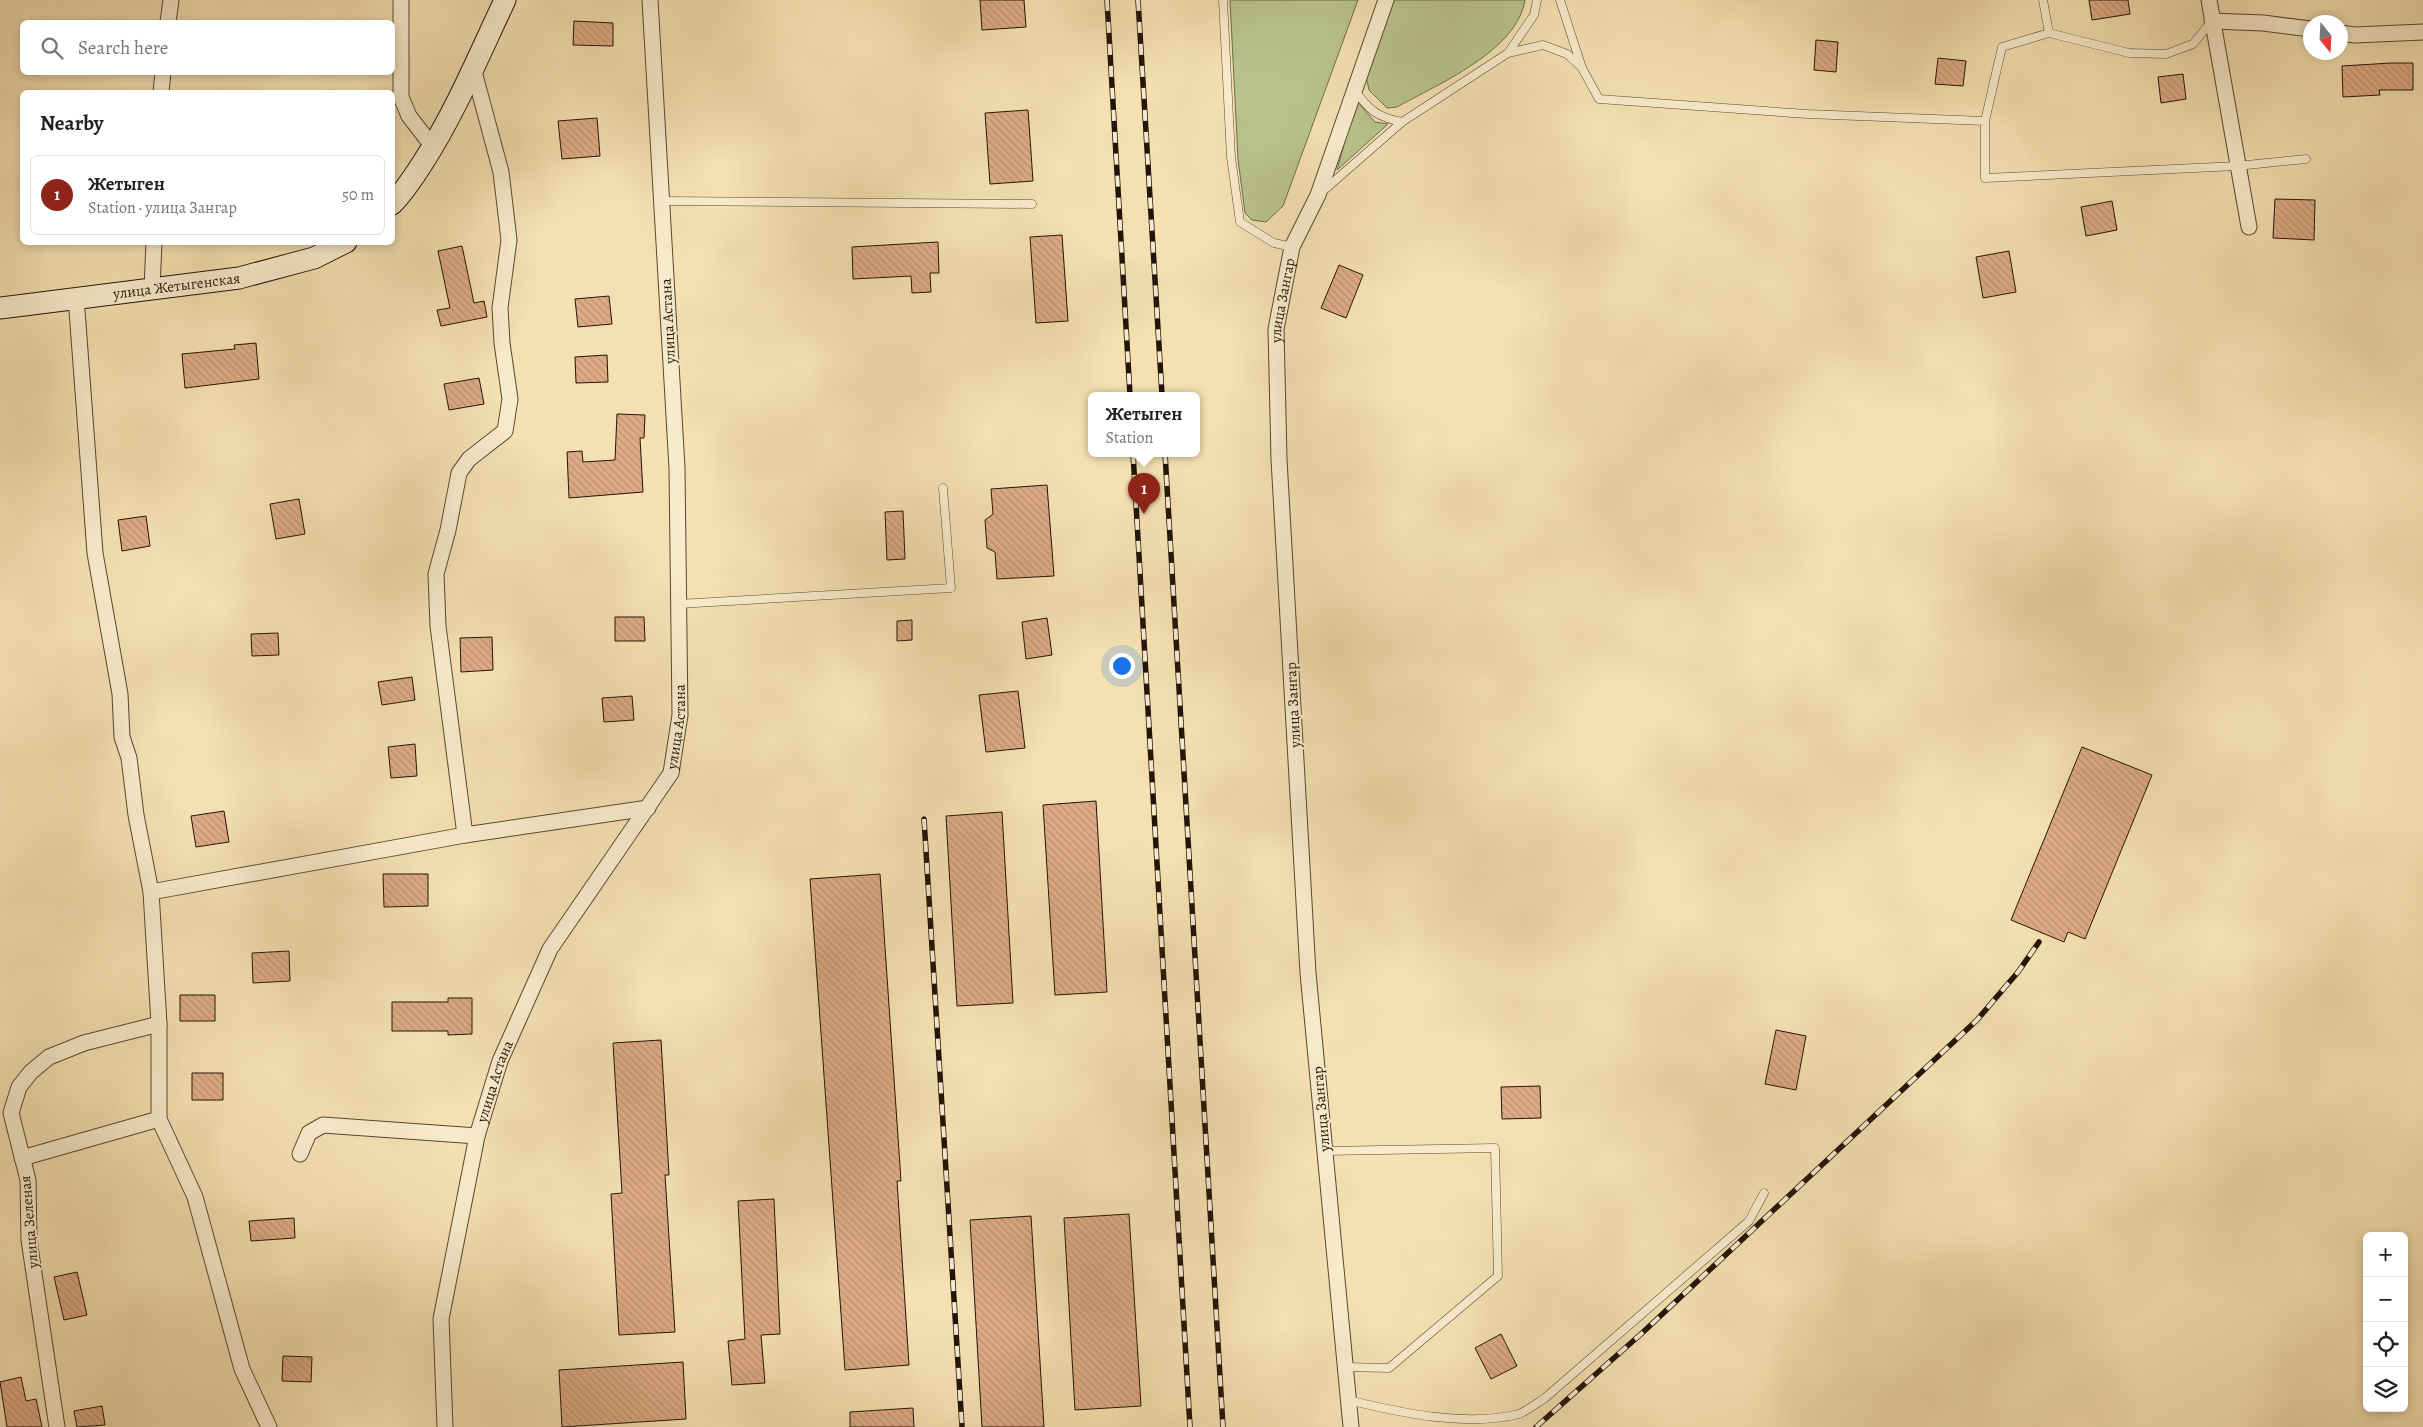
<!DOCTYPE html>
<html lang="en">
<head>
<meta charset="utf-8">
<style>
  body { margin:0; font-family:Alegreya,serif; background:#f6f6f6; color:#202124 }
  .controls { position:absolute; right:15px; bottom:15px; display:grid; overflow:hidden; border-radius:8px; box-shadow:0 2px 8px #0003 }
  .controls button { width:45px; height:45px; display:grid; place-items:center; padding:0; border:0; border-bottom:1px solid #e0e0e0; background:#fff; color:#202124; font:25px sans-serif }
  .compass { position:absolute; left:2303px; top:15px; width:45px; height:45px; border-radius:50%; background:#fff; box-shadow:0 2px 8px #0003; rotate:162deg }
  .you { position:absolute; left:1121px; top:665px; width:18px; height:18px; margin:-12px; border:4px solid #fff; border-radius:50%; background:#1a73e8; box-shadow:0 0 0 8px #1a73e833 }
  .badge { display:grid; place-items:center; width:32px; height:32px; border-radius:50%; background:#8f2418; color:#fff; font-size:16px; font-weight:700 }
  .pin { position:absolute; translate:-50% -41px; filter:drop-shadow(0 1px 2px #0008) }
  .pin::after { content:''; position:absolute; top:26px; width:18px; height:15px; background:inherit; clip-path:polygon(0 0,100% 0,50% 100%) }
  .popup { position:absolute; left:1088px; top:392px; width:112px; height:65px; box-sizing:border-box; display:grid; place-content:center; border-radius:8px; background:#fff; filter:drop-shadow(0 1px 4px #0005); font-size:16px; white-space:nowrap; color:#757577 }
  .popup b { font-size:19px; color:#202124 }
  .popup::after { content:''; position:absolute; left:50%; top:100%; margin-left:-10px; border:10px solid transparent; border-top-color:#fff }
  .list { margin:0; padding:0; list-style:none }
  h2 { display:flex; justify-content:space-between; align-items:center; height:65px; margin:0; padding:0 20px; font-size:21px }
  h2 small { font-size:16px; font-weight:400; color:#757577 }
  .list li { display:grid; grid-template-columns:32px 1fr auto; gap:15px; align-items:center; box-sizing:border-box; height:80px; margin:0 10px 10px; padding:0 10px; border:1px solid #e0e0e0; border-radius:8px }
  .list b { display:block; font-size:19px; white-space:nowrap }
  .list p { margin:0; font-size:16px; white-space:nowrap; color:#757577 }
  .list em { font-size:16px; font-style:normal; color:#757577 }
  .icon { flex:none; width:28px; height:28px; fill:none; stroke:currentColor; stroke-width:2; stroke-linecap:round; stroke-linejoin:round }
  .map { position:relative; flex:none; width:2423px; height:1427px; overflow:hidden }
  .search { position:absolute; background:#fff; box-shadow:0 2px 8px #0003; left:20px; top:20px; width:375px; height:55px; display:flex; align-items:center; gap:12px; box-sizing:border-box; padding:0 18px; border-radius:8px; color:#757577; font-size:19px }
  .panel { position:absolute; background:#fff; box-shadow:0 2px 8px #0003; left:20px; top:90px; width:375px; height:155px; border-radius:8px }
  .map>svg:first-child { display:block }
</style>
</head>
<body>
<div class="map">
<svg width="2423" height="1427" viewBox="0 0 2423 1427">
  <defs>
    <pattern id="building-back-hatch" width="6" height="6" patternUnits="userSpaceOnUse" patternTransform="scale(1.25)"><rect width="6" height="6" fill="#deab85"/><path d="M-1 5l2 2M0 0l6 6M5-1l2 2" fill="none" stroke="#be9271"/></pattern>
  </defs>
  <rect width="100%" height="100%" fill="#f4e0b1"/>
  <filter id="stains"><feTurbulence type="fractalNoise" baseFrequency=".004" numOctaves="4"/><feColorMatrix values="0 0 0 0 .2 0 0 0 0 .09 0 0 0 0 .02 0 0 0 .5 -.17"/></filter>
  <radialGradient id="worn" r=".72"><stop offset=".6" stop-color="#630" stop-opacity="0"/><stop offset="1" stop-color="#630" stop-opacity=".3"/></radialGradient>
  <path fill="#b9c38d" stroke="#6e6c4a" d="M1230 0H1358L1283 206 1266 222 1252 220 1245 213 1238 159Z
    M1394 0H1525C1517 51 1438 84 1397 107L1387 108 1369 90 1366 76Z
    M1356 100 1375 122 1388 124 1337 170Z"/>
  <path fill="url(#building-back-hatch)" stroke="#231407" d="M980 0H1024L1026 27 982 30Z
    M2089 0H2128L2130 14 2092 20Z
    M574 21 613 23V46L573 45Z
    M1816 40 1838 42 1836 72 1814 70Z
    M1938 58 1966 61 1963 86 1935 84Z
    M2391 63H2413V90H2379L2380 95 2343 97 2342 66Z
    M2183 74 2186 99 2161 103 2158 77Z
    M1028 110 1033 181 990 184 985 113Z
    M597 118 600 156 562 159 558 121Z
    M2275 199 2315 200 2314 240 2273 238Z
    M2112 201 2117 230 2086 236 2081 207Z
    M1062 235 1068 321 1036 323 1030 237Z
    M938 242 939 273H930L931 292 912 293 911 276 853 279 852 247Z
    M462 246 474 303 484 301 487 317 441 326 437 310 450 308 438 251Z
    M2009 251 2016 292 1983 298 1976 257Z
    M1339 265 1363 275 1346 318 1321 308Z
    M609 296 612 324 578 327 575 299Z
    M256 343 259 379 185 388 182 354 235 349 234 345Z
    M607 355 608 382 576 383 575 357Z
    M479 378 484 404 449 410 444 384Z
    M617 414 645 415 644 438H640L643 492 569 498 567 452 582 451 583 462 615 460Z
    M1047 485 1054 576 997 579 995 552 987 548 985 520 993 514 991 489Z
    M299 499 305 534 276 539 270 504Z
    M903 511 905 559 887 560 885 512Z
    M146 516 150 546 122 551 118 520Z
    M615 617H644L645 641H615Z
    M1047 618 1052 655 1026 659 1022 622Z
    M912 620V640L897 641V621Z
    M278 633 279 655 252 656 251 634Z
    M492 637 493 670 461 672 460 638Z
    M412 677 415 700 382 705 378 682Z
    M1018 691 1025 748 986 752 979 695Z
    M632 696 634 720 604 722 602 698Z
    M415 744 417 776 391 778 388 747Z
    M2082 747 2152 775 2085 939 2068 932 2064 942 2011 920Z
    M1096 801 1107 992 1055 995 1043 805Z
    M224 811 229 842 196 847 191 816Z
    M1002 812 1013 1003 957 1006 946 816Z
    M383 874H428V906L384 907Z
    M880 874 901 1181H897L909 1365 845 1370 810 879Z
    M289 951 290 981 253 983 252 953Z
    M180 995H215V1021H180Z
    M448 998H472V1034L448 1035V1031H392V1002H448Z
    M1776 1030 1806 1036 1796 1090 1765 1084Z
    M661 1040 669 1175H665L675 1332 619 1335 611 1194 622 1193 613 1043Z
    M192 1073H223V1100H192Z
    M1540 1086 1541 1118 1502 1119 1501 1087Z
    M774 1199 780 1334 761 1335 765 1383 732 1385 728 1341 745 1339 738 1201Z
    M1129 1214 1141 1406 1075 1410 1064 1218Z
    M1031 1216 1044 1427H982L970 1220Z
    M294 1218 295 1238 251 1241 249 1221Z
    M77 1272 87 1315 64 1320 54 1277Z
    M1501 1334 1517 1366 1491 1379 1475 1348Z
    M283 1356 312 1357 311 1382 282 1381Z
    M683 1362 686 1419 562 1427 559 1370Z
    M21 1377 26 1401 36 1399 42 1427H7L0 1382Z
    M102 1406 105 1425 77 1427 74 1411Z
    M913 1408 914 1427H850V1412Z"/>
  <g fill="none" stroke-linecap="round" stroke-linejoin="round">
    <g stroke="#574732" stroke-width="9">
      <path id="service" d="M1223 0 1231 157 1240 222 1274 243 1292 247
        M1560 0 1582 68 1599 99 1807 114 1985 121V178L2237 166 2306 159
        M2043 0 2049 33
        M1508 53 1543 45 1567 54 1581 67
        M1354 90C1370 110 1376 117 1402 122
        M1985 121 2002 47 2049 33 2129 53 2166 54 2193 44 2212 21
        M1323 191 1402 122 1508 53 1534 15 1537 0
        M661 201 1032 204
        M678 604 951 588 943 488
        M1325 1151 1495 1148 1498 1276 1389 1368 1345 1367
        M1348 1400C1401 1413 1466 1427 1519 1414 1528 1410 1537 1403 1545 1398L1749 1221 1764 1193"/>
    </g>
    <g stroke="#574732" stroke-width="17">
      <g id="minor">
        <path d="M401 0V97L409 116 433 147"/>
        <path d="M2209 0 2249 227"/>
        <path d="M2212 21 2263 23 2310 29"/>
        <path d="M168 22 171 0"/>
        <path d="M2340 33 2355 35 2423 32"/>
        <path d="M161 92 163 72"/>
        <path d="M152 288 154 242"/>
        <path d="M76 297 95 553 120 694 122 737 129 758 136 815 151 892 159 1024V1119L195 1197 242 1369 269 1427"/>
        <path d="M465 835 438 626 436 574 448 530 459 473 469 459 505 431 510 399 502 343 500 308 509 240 501 172 473 68"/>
        <path d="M151 892 465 835 648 808"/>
        <path d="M300 1154 309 1133 323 1125 477 1136"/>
        <path d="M22 1158 159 1119"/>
        <path d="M57 1427 29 1240 28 1180 11 1113 19 1087 31 1072 49 1057 84 1043 159 1024"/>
        <path id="s1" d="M445 1427 441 1319 477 1136 500 1061 550 949 671 773 680 715 677 468 650 0"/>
        <path id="s2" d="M1351 1427 1308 973 1279 459 1276 329 1292 247 1318 195 1386 0"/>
      </g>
    </g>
    <g stroke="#231407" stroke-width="23">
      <g id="secondary">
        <path d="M392 204C404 192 413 178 422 164 455 113 479 55 505 0"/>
        <path id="s3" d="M0 308 239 278 314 258 346 242"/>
      </g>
    </g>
    <use href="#service" stroke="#f8ebcc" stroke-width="8"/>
    <use href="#minor" stroke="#f8ebcc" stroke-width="15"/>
    <use href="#secondary" stroke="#f8ebcc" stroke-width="21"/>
    <g stroke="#231407" stroke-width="5.5">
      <path id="rail" d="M1107 0 1130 395
        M1138 0 1162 395
        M1133 453 1190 1427
        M1165 453 1223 1427
        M924 819 962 1427
        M1536 1427 1641 1334 1977 1020 2018 972 2039 942"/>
    </g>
    <use href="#rail" stroke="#f8ebcc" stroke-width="4" stroke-dasharray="11" stroke-linecap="butt"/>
  </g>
  <g text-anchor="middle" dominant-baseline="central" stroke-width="4" stroke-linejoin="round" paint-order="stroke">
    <g font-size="15" fill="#231407" stroke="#f8ebcc">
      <text stroke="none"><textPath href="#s3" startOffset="178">улица Жетыгенская</textPath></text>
      <text stroke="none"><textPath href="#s2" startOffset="1130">улица Зангар</textPath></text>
      <text transform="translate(668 321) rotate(-93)">улица Астана</text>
      <text transform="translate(1293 705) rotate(-93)">улица Зангар</text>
      <text stroke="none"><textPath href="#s1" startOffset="756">улица Астана</textPath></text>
      <text stroke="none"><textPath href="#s1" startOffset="352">улица Астана</textPath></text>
      <text transform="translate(1321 1109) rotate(-95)">улица Зангар</text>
      <text transform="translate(29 1222) rotate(-95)">улица Зеленая</text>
    </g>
  </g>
  <rect width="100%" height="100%" filter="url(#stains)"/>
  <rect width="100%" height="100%" fill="url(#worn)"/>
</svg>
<div class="controls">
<button>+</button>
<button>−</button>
<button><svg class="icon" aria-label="locate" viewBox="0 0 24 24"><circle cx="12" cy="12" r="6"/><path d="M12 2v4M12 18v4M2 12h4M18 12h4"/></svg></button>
<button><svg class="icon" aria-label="layers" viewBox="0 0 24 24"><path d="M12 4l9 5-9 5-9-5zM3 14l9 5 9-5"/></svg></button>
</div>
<svg class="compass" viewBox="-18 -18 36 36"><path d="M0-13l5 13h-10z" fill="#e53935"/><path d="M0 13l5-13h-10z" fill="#757577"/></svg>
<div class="you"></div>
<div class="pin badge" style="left:1144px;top:514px">1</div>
<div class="popup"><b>Жетыген</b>Station</div>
<div class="search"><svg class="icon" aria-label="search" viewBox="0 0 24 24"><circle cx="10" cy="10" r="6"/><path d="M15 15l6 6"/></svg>Search here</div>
<section class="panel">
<h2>Nearby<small></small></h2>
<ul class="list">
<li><span class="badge">1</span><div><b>Жетыген</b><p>Station · улица Зангар</p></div><em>50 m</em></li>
</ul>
</section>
</div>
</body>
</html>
